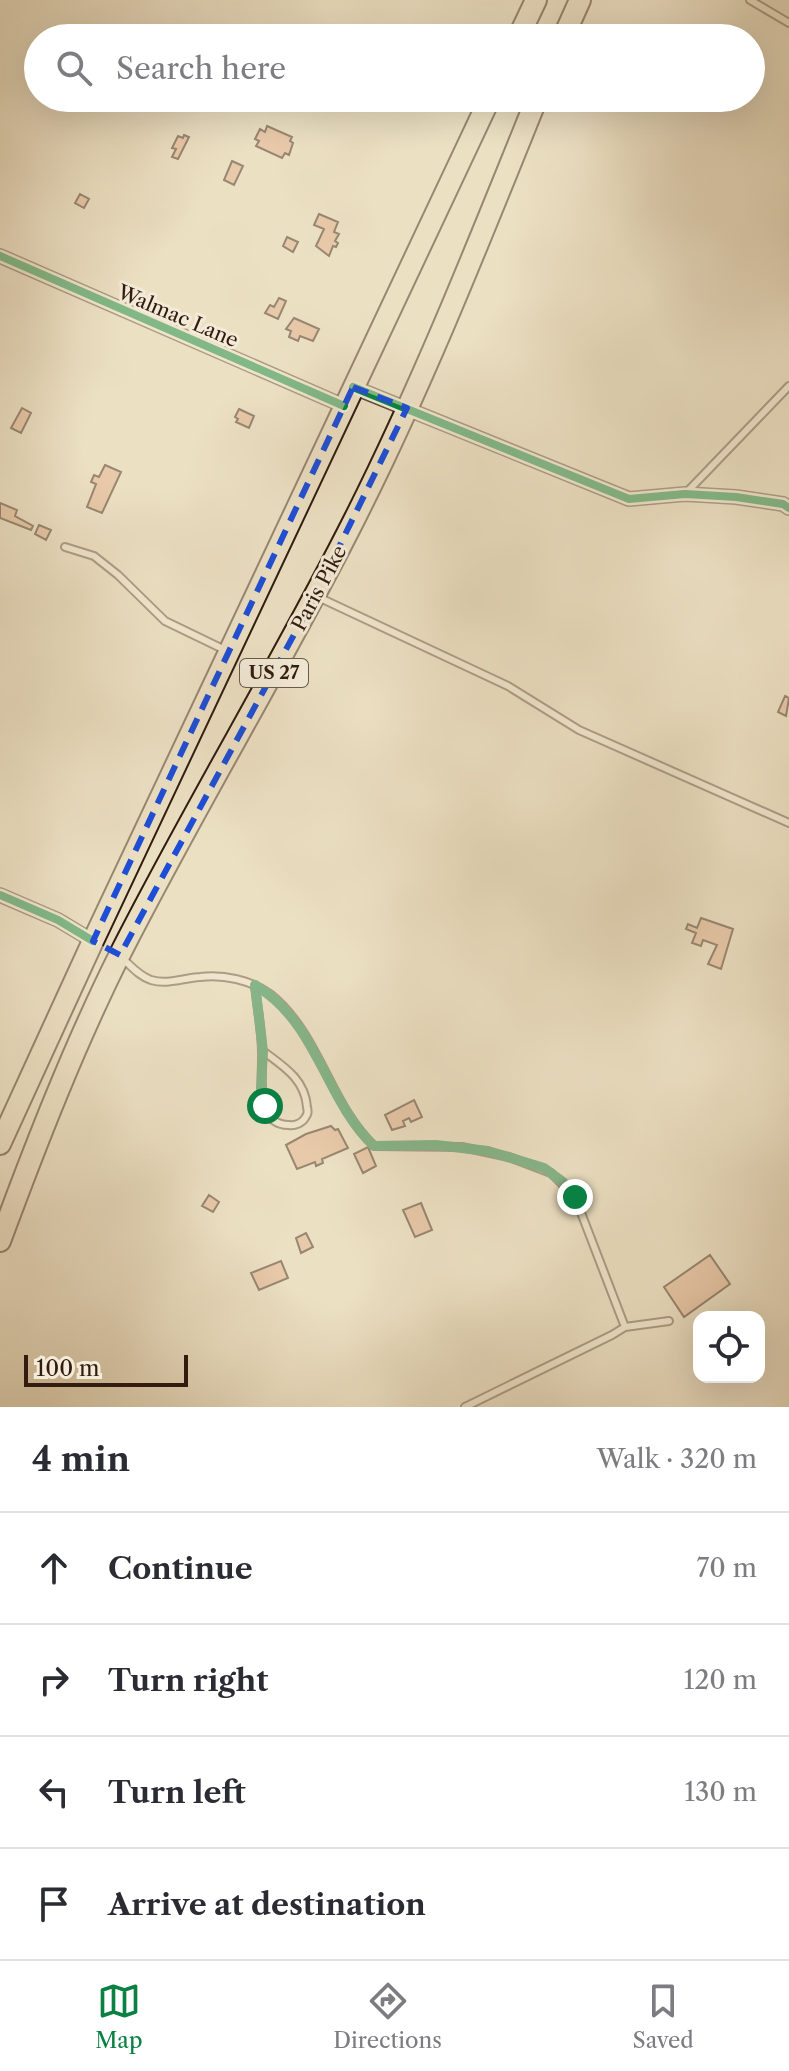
<!DOCTYPE html>
<html lang="en">
<head>
<meta charset="utf-8">
<style>
  body { margin:0; font-family:"Libre Caslon Text",serif; background:#f7f7f7; color:#2b2b33 }
  .controls { position:absolute; right:24px; bottom:24px; display:grid; overflow:hidden; border-radius:16px; box-shadow:0 8px 32px #0002 }
  .controls button { width:72px; height:72px; display:grid; place-items:center; padding:0; border:0; border-bottom:2px solid #e1e1e2; background:#fff; color:#2b2b33; font:40px sans-serif }
  .scale { position:absolute; left:24px; bottom:20px; width:164px; box-sizing:border-box; padding-left:8px; border:4px solid #311c0f; border-top:0; font-size:22px; line-height:28px; white-space:nowrap; color:#311c0f; -webkit-text-stroke:6px #f3ebd8; paint-order:stroke }
  .stop { position:absolute; width:24px; height:24px; margin:-18px; border:6px solid #0b8043; border-radius:50%; background:#fff }
  .stop.end { background:#0b8043; border-color:#fff; box-shadow:0 2px 8px #0008 }
  .list { margin:0; padding:0; list-style:none }
  h2 { display:flex; justify-content:space-between; align-items:center; height:104px; margin:0; padding:0 32px; font-size:34px }
  h2 small { font-size:26px; font-weight:400; color:#7c7c81 }
  .list li { display:grid; grid-template-columns:52px 1fr auto; gap:24px; align-items:center; box-sizing:border-box; height:112px; padding:0 32px; border-top:2px solid #e1e1e2 }
  .list b { display:block; font-size:30px; white-space:nowrap }
  .list em { font-size:26px; font-style:normal; color:#7c7c81 }
  .icon { flex:none; width:44px; height:44px; fill:none; stroke:currentColor; stroke-width:2; stroke-linecap:round; stroke-linejoin:round }
  .map { position:relative; flex:none; width:789px; height:1407px; overflow:hidden }
  .search { position:absolute; background:#fff; box-shadow:0 8px 32px #0002; left:24px; right:24px; top:24px; height:88px; display:flex; align-items:center; gap:20px; box-sizing:border-box; padding:0 28px; border-radius:44px; color:#7c7c81; font-size:30px }
  .sheet { height:552px; background:#fff }
  nav { display:flex; justify-content:space-around; align-items:center; box-sizing:border-box; height:112px; border-top:2px solid #e1e1e2; background:#fff; font-size:22px; color:#7c7c81 }
  nav a { display:grid; justify-items:center; gap:4px }
  nav .on { color:#0b8043 }
  .map>svg:first-child { display:block }
</style>
</head>
<body>
<div class="map">
<svg width="789" height="1407" viewBox="0 0 789 1407">
  <rect width="100%" height="100%" fill="#ece0c3"/>
  <filter id="stains"><feTurbulence type="fractalNoise" baseFrequency=".0025" numOctaves="4"/><feColorMatrix values="0 0 0 0 .2 0 0 0 0 .09 0 0 0 0 .02 0 0 0 .5 -.17"/></filter>
  <radialGradient id="worn" r=".72"><stop offset=".6" stop-color="#630" stop-opacity="0"/><stop offset="1" stop-color="#630" stop-opacity=".3"/></radialGradient>
  <path fill="#e2ad89" stroke="#311c0f" stroke-width="2" d="M267 126 292 137 290 141 293 143 289 155 285 153 282 158 256 146 259 141 255 139 260 129 265 132Z
    M184 135 189 137 178 159 172 157 176 149 172 148 178 136 183 138Z
    M232 161 243 166 234 185 224 180Z
    M80 194 89 199 84 208 75 203Z
    M319 214 338 222 334 232 339 234 335 241 338 243 336 247 333 246 329 256 316 246 324 229 314 225Z
    M287 237 298 242 293 252 283 246Z
    M279 298 286 301 278 319 265 313 270 305 274 307Z
    M294 318 319 329 313 341 300 336 298 341 289 337 291 331 286 329Z
    M22 408 31 413 21 433 11 428Z
    M239 409 254 416 249 428 236 422 238 419 235 417Z
    M105 465 121 472 102 513 87 507 96 484 91 482 94 475 99 477Z
    M0 503 17 510 15 516 33 526 31 530 0 518Z
    M39 525 51 530 46 540 35 534Z
    M785 696 789 698 786 716 778 712Z
    M701 918 733 929 721 969 708 964 717 945 703 940 701 946 692 943 696 933 686 929 688 924 697 928Z
    M414 1100 422 1117 411 1122 409 1118 403 1121 405 1126 392 1130 385 1115Z
    M331 1126 335 1130 338 1129 348 1148 322 1159 323 1163 316 1166 315 1162 297 1169 286 1145 306 1134Z
    M368 1147 376 1166 363 1173 354 1154Z
    M209 1195 219 1202 213 1212 202 1206Z
    M421 1203 432 1230 415 1237 403 1210Z
    M306 1233 313 1247 301 1253 296 1238Z
    M710 1255 730 1284 684 1317 664 1287Z
    M281 1261 288 1278 259 1290 251 1273Z"/>
  <g fill="none" stroke-linecap="round" stroke-linejoin="round">
    <g stroke="#604d3c" stroke-width="10">
      <path id="service" d="M750 0 789 23
        M687 492 789 386
        M65 547 94 556 118 575 165 621 225 650
        M318 597 508 686 579 730 789 823
        M122 958C131 966 139 976 151 980 168 985 183 978 200 977 223 974 251 980 270 994 320 1034 329 1103 374 1146L462 1147 509 1157 551 1173 575 1197 625 1327
        M255 985C257 1007 262 1030 262 1053 263 1075 254 1125 289 1125 295 1126 302 1123 305 1118 308 1114 308 1112 307 1107 305 1079 283 1066 263 1051
        M465 1407 612 1335 625 1327 669 1321"/>
    </g>
    <g stroke="#604d3c" stroke-width="16">
      <path id="minor" d="M0 256 344 406
        M353 387 629 499 685 494 736 497 783 504 789 508
        M0 895 58 920 93 941"/>
    </g>
    <g stroke="#311c0f" stroke-width="24">
      <path id="trunk" d="M518 38 536 0
        M563 38 580 0
        M0 1144 93 941 490 98
        M0 1241C36 1144 74 1046 120 954 195 806 281 665 355 518 424 381 480 239 537 98"/>
    </g>
    <use href="#service" stroke="#f3ebd8" stroke-width="6"/>
    <use href="#minor" stroke="#f3ebd8" stroke-width="12"/>
    <use href="#trunk" stroke="#ece0c3" stroke-width="20"/>
    <g stroke="#f3ebd8" stroke-width="13">
      <path id="cycleway" d="M0 256 344 406
        M353 387 629 499 685 494 736 497 783 504 789 508
        M0 895 58 920 93 941"/>
    </g>
    <use href="#cycleway" stroke="#00873e" stroke-width="8"/>
  </g>
  <g fill="none" stroke-linecap="round" stroke-linejoin="round">
    <path stroke="#0b8043" stroke-width="10" d="M265 1106 261 1088 263 1051 255 985C318 1023 324 1098 374 1146L436 1145 488 1151 544 1168 563 1182 575 1197"/>
  </g>
  <path d="M0 0H789V1407H0ZM353 387 407 408 315 596 120 955 93 941Z" fill="#ece0c3" fill-opacity=".55" fill-rule="evenodd"/>
  <path fill="none" stroke="#1d4ed8" stroke-width="6" stroke-dasharray="16 10" stroke-linejoin="round" d="M353 387 407 408 315 596 120 955 93 941Z"/>
  <g text-anchor="middle" dominant-baseline="central" stroke-width="6" stroke-linejoin="round" paint-order="stroke">
    <rect fill="#f3ebd8" stroke="#6b5a4b" stroke-width="2" x="240" y="659" width="68" height="28" rx="6"/>
    <g font-size="18" font-weight="bold" fill="#311c0f">
      <text x="274" y="673">US 27</text>
    </g>
    <g font-size="20" fill="#311c0f" stroke="#f3ebd8">
      <text transform="translate(178 316) rotate(23)">Walmac Lane</text>
      <text transform="translate(319 588) rotate(-62)">Paris Pike</text>
    </g>
  </g>
  <rect width="100%" height="100%" filter="url(#stains)"/>
  <rect width="100%" height="100%" fill="url(#worn)"/>
</svg>
<div class="controls">
<button><svg class="icon" aria-label="locate" viewBox="0 0 24 24"><circle cx="12" cy="12" r="6"/><path d="M12 2v4M12 18v4M2 12h4M18 12h4"/></svg></button>
</div>
<div class="scale">100 m</div>
<div class="stop" style="left:265px;top:1106px"></div>
<div class="stop end" style="left:575px;top:1197px"></div>
<div class="search"><svg class="icon" aria-label="search" viewBox="0 0 24 24"><circle cx="10" cy="10" r="6"/><path d="M15 15l6 6"/></svg>Search here</div>
</div>
<section class="sheet">
<h2>4 min<small>Walk · 320 m</small></h2>
<ul class="list">
<li><svg class="icon" aria-label="ahead" viewBox="0 0 24 24"><path d="M12 20V5M6 11l6-6 6 6"/></svg><div><b>Continue</b></div><em>70 m</em></li>
<li><svg class="icon" aria-label="right" viewBox="0 0 24 24"><path d="M7 20v-9h11M14 6l5 5-5 5"/></svg><div><b>Turn right</b></div><em>120 m</em></li>
<li><svg class="icon" aria-label="left" viewBox="0 0 24 24"><path d="M17 20v-9H6M10 6l-5 5 5 5"/></svg><div><b>Turn left</b></div><em>130 m</em></li>
<li><svg class="icon" aria-label="arrive" viewBox="0 0 24 24"><path d="M6 21V4h12l-3 4 3 4H6"/></svg><div><b>Arrive at destination</b></div></li>
</ul>
</section>
<nav>
<a class="on"><svg class="icon" aria-label="map" viewBox="0 0 24 24"><path d="M3 6l6-2 6 2 6-2v14l-6 2-6-2-6 2zM9 4v14M15 6v14"/></svg>Map</a>
<a><svg class="icon" aria-label="directions" viewBox="0 0 24 24"><path d="M12 3l9 9-9 9-9-9zM9 14v-3h6M13 9l2 2-2 2"/></svg>Directions</a>
<a><svg class="icon" aria-label="saved" viewBox="0 0 24 24"><path d="M7 4h10v16l-5-4-5 4z"/></svg>Saved</a>
</nav>
</body>
</html>
